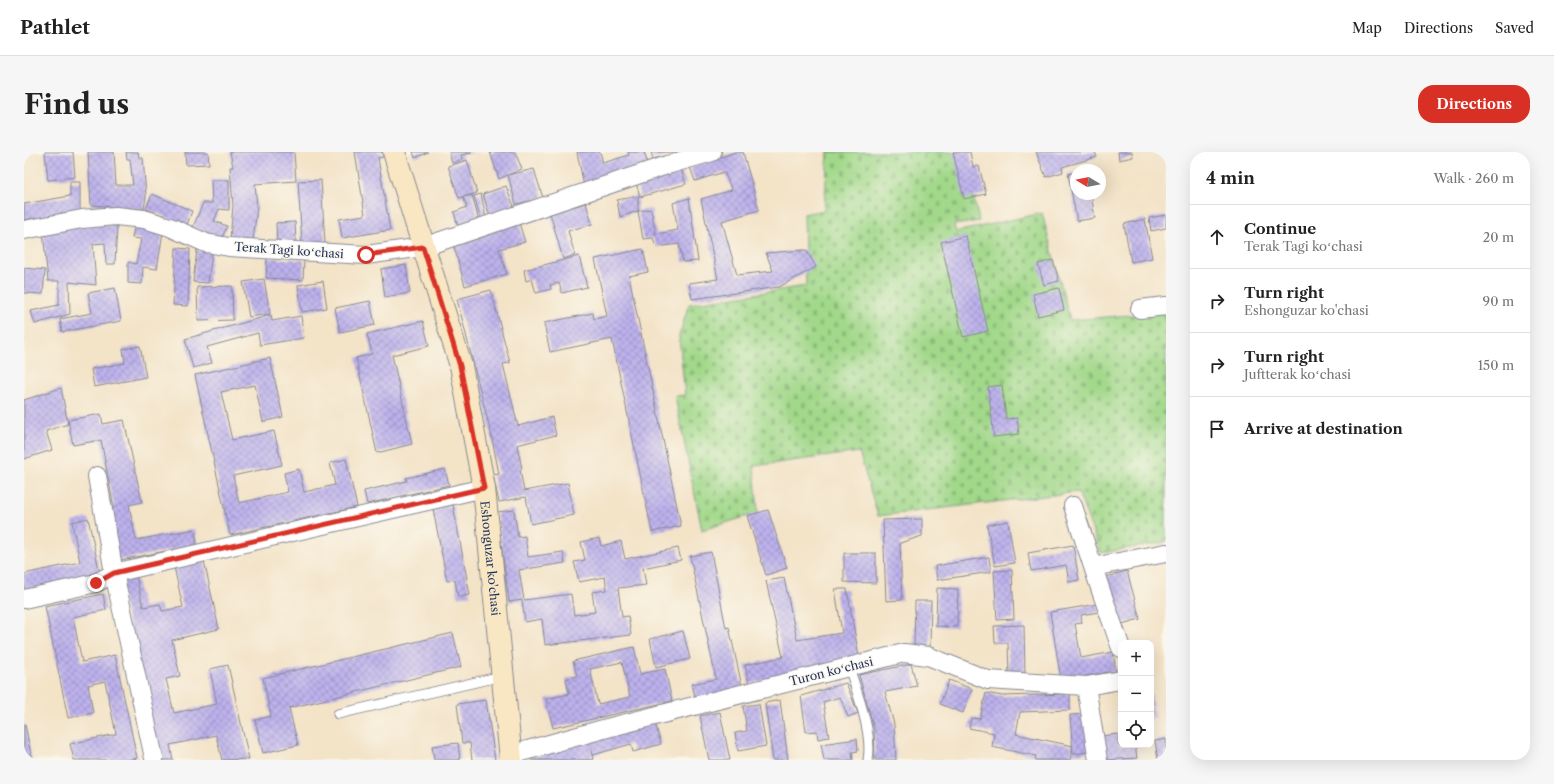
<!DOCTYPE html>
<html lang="en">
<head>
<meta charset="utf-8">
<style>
  body { margin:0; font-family:"Libre Caslon Text",serif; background:#f6f6f6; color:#222 }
  .controls { position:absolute; right:12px; bottom:12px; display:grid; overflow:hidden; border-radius:8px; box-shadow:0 4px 16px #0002 }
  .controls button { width:36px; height:36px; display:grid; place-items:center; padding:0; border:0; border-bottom:1px solid #e0e0e0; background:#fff; color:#222; font:20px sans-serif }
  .compass { position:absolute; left:1046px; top:12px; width:36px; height:36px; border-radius:50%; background:#fff; box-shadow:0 4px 16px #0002; rotate:280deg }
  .stop { position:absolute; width:12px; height:12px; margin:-9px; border:3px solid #d93025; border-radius:50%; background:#fff }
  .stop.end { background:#d93025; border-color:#fff; box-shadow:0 1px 4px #0008 }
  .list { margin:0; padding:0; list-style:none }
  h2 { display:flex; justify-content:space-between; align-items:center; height:52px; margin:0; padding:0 16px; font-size:17px }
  h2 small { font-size:13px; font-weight:400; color:#767676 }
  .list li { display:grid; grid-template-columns:26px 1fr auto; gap:12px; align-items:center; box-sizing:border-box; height:64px; padding:0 16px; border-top:1px solid #e0e0e0 }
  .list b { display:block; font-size:15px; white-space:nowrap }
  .list p { margin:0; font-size:13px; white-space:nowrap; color:#767676 }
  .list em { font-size:13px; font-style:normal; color:#767676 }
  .icon { flex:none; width:22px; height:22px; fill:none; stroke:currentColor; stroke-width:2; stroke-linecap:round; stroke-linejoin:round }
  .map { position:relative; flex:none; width:1142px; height:608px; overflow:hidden; border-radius:16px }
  header { display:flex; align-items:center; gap:24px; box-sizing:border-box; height:56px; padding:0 20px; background:#fff; border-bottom:1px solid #e0e0e0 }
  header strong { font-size:19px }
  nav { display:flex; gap:22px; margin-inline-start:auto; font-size:14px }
  .intro { display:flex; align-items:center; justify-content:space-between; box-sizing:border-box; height:96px; padding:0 24px }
  h1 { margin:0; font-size:28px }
  .button { padding:10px 18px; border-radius:16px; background:#d93025; color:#fff; font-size:14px; font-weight:700 }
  main { display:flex; gap:24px; padding:0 24px }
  aside { flex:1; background:#fff; border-radius:16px; box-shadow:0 4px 16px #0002 }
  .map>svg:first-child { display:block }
</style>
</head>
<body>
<header>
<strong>Pathlet</strong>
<nav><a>Map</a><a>Directions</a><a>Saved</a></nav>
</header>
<div class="intro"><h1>Find us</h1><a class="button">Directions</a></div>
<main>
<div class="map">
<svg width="1142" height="608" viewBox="0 0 1142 608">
  <defs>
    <pattern id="cemetery-stones" width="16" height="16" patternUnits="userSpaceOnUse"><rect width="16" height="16" fill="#a1d889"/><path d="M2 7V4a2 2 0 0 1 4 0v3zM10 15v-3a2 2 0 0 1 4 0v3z" fill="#8aba79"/></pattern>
    <pattern id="building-cross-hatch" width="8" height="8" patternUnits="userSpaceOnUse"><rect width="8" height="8" fill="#bdb2ec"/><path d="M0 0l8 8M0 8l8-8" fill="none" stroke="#9991c2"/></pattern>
  </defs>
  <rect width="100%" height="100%" fill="#fbf7ec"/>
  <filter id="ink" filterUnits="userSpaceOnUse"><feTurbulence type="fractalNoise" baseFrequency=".025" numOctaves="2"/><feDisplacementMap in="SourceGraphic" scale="8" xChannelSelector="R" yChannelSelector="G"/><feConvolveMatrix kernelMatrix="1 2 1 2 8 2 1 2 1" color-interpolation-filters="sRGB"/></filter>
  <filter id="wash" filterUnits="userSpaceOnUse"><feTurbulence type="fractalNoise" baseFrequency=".012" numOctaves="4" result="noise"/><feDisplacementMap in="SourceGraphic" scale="16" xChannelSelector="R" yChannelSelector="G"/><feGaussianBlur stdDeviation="0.9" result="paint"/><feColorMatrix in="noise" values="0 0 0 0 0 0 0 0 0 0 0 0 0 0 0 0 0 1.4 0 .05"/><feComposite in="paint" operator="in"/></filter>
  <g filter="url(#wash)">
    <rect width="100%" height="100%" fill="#f3e3c7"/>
    <path fill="url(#cemetery-stones)" stroke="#5e8474" d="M804 0H940L955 69 930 73 932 80 1018 61 1046 168 1142 160V390L1077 401 1054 340 854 364 835 300 730 314 734 361 678 378 651 244 661 243 655 184 665 152 782 134 780 62 800 58Z"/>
    <g id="blocks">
      <path fill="url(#building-cross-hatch)" fill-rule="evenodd" d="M21 0H49L51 25 24 28Z
        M64 0H90L92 33H109L106 7H103L102 0H114L115 6H119L122 44 120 57 67 53Z
        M161 0H184L185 12 162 13Z
        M206 0H270L272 29 231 32 233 55 229 89 206 87 209 54 206 15H209Z
        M331 0H358L359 5 354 6 366 78 318 86 315 67 341 63Z
        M389 0H404L391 6Z
        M425 0H448V1L437 3 438 7 428 11Z
        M466 0H491L498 17 484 23 510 17 519 46 492 52 484 23 475 27Z
        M553 0H576L579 11 605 3 604 0H620L624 13 560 34Z
        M627 0H653V1L629 7Z
        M712 0H719L735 58 698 69 713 123 749 119 742 101 782 98 792 115 755 135 668 147 665 131 694 127 677 47 708 38 700 20 671 29 666 15Z
        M929 0H946L949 15 955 14 962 42 940 47Z
        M1012 0H1071L1073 5 1038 15 1039 20 1022 25Z
        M1094 0H1108L1109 5 1095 8Z
        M443 8 453 41 435 46 424 14Z
        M657 17 662 32 616 45 612 30Z
        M1052 20V42H1067L1071 66 1053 69 1044 22Z
        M187 28H205V58L195 57 190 69 203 74 197 88 169 75 179 51H188Z
        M297 28 301 91 278 93 274 29Z
        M46 30H56V59L0 68V52L46 44Z
        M482 34 491 57 466 65 459 42Z
        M128 42 168 59 163 73 122 57Z
        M457 42 462 66 457 67 450 44Z
        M448 43 455 69 434 75 430 60 443 55 439 45Z
        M614 44V59L596 65 593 48Z
        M665 46 674 109 659 110 655 92 632 95 629 86 619 87 614 59 627 57 632 82 654 78 649 51Z
        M562 51 568 72 544 79 551 103 539 107 526 61Z
        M1142 63V76L1127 79 1125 66Z
        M1121 67 1128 106 1107 110 1100 72Z
        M271 70 272 89 253 90 252 71Z
        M111 71 139 80 133 117 119 115 118 132 104 131V110L112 112 117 87 108 86Z
        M495 71 501 90 475 97 483 122 441 134 429 91Z
        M82 72V74H93L91 112H82L81 91 69 92 72 133 45 130 46 162 11 172 7 159 35 153V129H24L19 79Z
        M942 84 964 179 939 185 917 90Z
        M152 96 166 97 164 154 149 153Z
        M619 97 624 120 605 124 657 374 628 380 588 187 526 200 520 171 569 161 570 167 583 164 571 107Z
        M173 98 188 100 184 131 169 130Z
        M555 104 563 135 538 141 535 131 526 133 527 137 512 141 508 127 502 129 500 118Z
        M243 106 280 108 279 128 242 126Z
        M1029 108 1035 129 1020 133 1014 112Z
        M382 113 386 141 361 145 357 117Z
        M0 116 21 118 19 142 0 141Z
        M240 127 246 162 225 165 219 130Z
        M299 129 303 156 278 160 274 133Z
        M208 134 209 168 174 169 173 135Z
        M91 136 97 169 38 180 36 167 68 161 64 141Z
        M1035 136 1040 158 1014 164 1009 142Z
        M467 138 486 211 479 212 494 274 528 265 532 283 493 293 498 317 496 318 500 339 544 331 550 363 507 372 502 345 475 350 469 323 475 322 467 281 433 147Z
        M346 149 351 173 316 180 311 156Z
        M247 163 248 169 277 164 280 186 236 193 234 181 183 195 188 211 169 216 161 187Z
        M399 169 405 194 368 203 388 292 353 301 332 206 348 202 343 182Z
        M116 194 122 225 70 235 67 217 101 211 99 197Z
        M246 206 259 265 239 270 231 233 197 240 208 288 250 279 258 313 209 324 215 351 264 340 260 321 275 317 280 340 311 333 306 311 322 307 333 355 206 383 171 223Z
        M978 233 982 267 993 266 995 282 970 285 964 235Z
        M37 236 44 272 22 279 28 298 0 307V248Z
        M77 262 79 272 100 268 118 350 105 353 112 388 171 377 173 393 91 409 81 357 90 356 77 288 49 293 44 268Z
        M421 317 425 333 343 352 340 339 383 329 382 326Z
        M429 353 446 443 434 445 431 428 423 429 409 357Z
        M490 358 494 385 501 384 504 405 539 400 541 411 495 418 500 448 547 442 550 463 571 460 568 440 583 438 581 425 555 430 550 410 561 408 557 390 575 386 577 394 597 389 601 407 654 396 657 408 619 416 622 433 594 436 598 465 604 464 607 483 521 493 518 467 501 470 498 448 485 450 473 360Z
        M744 358 763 416 742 423 723 364Z
        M64 366 76 422 0 439V422L56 410 48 370Z
        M898 367V384L876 391 878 448 862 449 859 368Z
        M984 369 991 411 971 414 963 373Z
        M1049 393 1055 428 1045 430 1042 413 1007 419 1004 401Z
        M687 400 702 476 705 475 719 539 672 549 668 532 692 527 666 404Z
        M820 401H852V431L820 430Z
        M965 405 967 420 913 428 911 414Z
        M180 409 195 477 148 488 156 524 142 527 150 561 193 552 186 517 204 513 225 607 198 608 192 583 146 593 149 608H134L95 428 112 424 119 455 136 452 138 459 159 455 150 415Z
        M988 418 990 467 973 468 970 419Z
        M1103 419 1116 467 1094 473 1082 425Z
        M760 426 773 488 818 481 811 437H823L835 505 725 532 721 513 759 505 742 429Z
        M913 436 934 437 933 475 912 474Z
        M79 442 82 458 49 465 58 510 91 503 113 606 103 608H50L46 592 92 582 81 529 64 533 69 561 44 566 21 454Z
        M891 449H907L906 495H890Z
        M1074 452 1075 460 1057 463 1058 471 1051 472 1057 506 1089 500 1092 519 1037 528 1026 460Z
        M1000 473 1001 525H985L984 491H971L970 474Z
        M659 479 666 507 632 515 626 487Z
        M429 481 437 515 265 556 274 593 239 601 231 568 247 564 239 526Z
        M610 495 616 522 641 517 648 549 529 576 522 547 545 542 542 527 553 524 549 509ZM598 510 606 545 574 552 566 517Z
        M887 512 893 534 861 540 870 572 872 608H851L850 577 835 523Z
        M925 528 948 537 939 561 916 552Z
        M822 531 834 561 824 565 816 545 799 550 805 585 794 587 793 579 782 580 777 544Z
        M962 541 978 544 1046 542V558L996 560 992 582 1049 594 1046 608H1011L1012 604 968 595 970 581 945 576 947 566 956 567Z
        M1127 543H1128L1130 566H1127Z
        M462 548 471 608H448L446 591H438L433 552Z
        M756 548 764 608H749L741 551Z
        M735 552 742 594 714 599 711 581 723 579 719 554Z
        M696 560 706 608H685L676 564Z
        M1063 562 1066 600 1049 602 1046 563Z
        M631 571 637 592 609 600 607 592 569 603 567 597 569 608H507V606Z
        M0 572H1L8 608H0Z
        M1094 582 1095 594 1111 593 1113 606 1080 608 1077 584Z
        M833 587 834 599 828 600 829 608H800L797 592Z
        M1142 587V608H1134L1131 589Z
        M434 591 436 608H410L408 594Z"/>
    </g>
  </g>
  <g filter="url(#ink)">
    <use href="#blocks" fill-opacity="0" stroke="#878992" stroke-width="1"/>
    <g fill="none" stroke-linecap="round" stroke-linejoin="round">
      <g stroke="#878992" stroke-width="11">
        <path id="lane" d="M825 515C833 541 849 581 844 608
          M314 562 478 524"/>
      </g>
      <g stroke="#878992" stroke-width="20">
        <path id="street" d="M0 78 58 67 92 64 120 67 146 75 182 91 205 95 342 103 399 95 643 13 688 0
          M1116 157 1142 154
          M73 324 90 421 130 606
          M1049 354 1077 439 1097 496
          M1069 415 1142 401
          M0 447 72 431 90 421 460 336
          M1062 534 1097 528
          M484 608 486 603 583 576 880 501 904 504 964 528 1062 534 1074 608"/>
      </g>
      <g stroke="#878992" stroke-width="24">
        <g id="secondary">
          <path id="s1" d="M370 0 437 214 460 336 487 608"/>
        </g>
      </g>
      <use href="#lane" stroke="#fff" stroke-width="9"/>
      <use href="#street" stroke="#fff" stroke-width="18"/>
      <use href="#secondary" stroke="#f9e7c3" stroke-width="22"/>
    </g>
  </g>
  <g fill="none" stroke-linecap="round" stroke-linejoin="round" filter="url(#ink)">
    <path stroke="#d93025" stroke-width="5" d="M72 431 90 421 460 336 436 214 399 95 342 103"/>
  </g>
  <g text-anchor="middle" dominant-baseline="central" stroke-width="3" stroke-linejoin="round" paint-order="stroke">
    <g font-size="12" fill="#1b2f5e" stroke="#fbf7ec">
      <text transform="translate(265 98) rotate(4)">Terak Tagi koʻchasi</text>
      <text stroke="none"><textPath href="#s1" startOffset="419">Eshonguzar ko'chasi</textPath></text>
      <text transform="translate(807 519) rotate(-14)">Turon koʻchasi</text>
    </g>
  </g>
</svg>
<div class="controls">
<button>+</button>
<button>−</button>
<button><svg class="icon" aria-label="locate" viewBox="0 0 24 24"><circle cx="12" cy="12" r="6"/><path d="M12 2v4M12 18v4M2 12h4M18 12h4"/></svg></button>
</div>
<svg class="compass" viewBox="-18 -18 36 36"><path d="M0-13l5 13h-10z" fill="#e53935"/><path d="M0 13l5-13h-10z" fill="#767676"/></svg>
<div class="stop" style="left:342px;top:103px"></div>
<div class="stop end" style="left:72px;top:431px"></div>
</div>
<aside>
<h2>4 min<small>Walk · 260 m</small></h2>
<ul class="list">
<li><svg class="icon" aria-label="ahead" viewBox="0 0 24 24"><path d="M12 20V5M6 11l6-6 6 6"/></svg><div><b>Continue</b><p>Terak Tagi koʻchasi</p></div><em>20 m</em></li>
<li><svg class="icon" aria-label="right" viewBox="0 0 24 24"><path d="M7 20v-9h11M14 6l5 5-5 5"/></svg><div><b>Turn right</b><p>Eshonguzar ko'chasi</p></div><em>90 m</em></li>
<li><svg class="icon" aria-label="right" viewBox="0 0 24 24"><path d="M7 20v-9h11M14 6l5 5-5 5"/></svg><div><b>Turn right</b><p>Juftterak koʻchasi</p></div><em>150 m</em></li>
<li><svg class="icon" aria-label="arrive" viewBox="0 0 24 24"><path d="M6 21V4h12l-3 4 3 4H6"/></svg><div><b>Arrive at destination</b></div></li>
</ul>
</aside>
</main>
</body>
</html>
